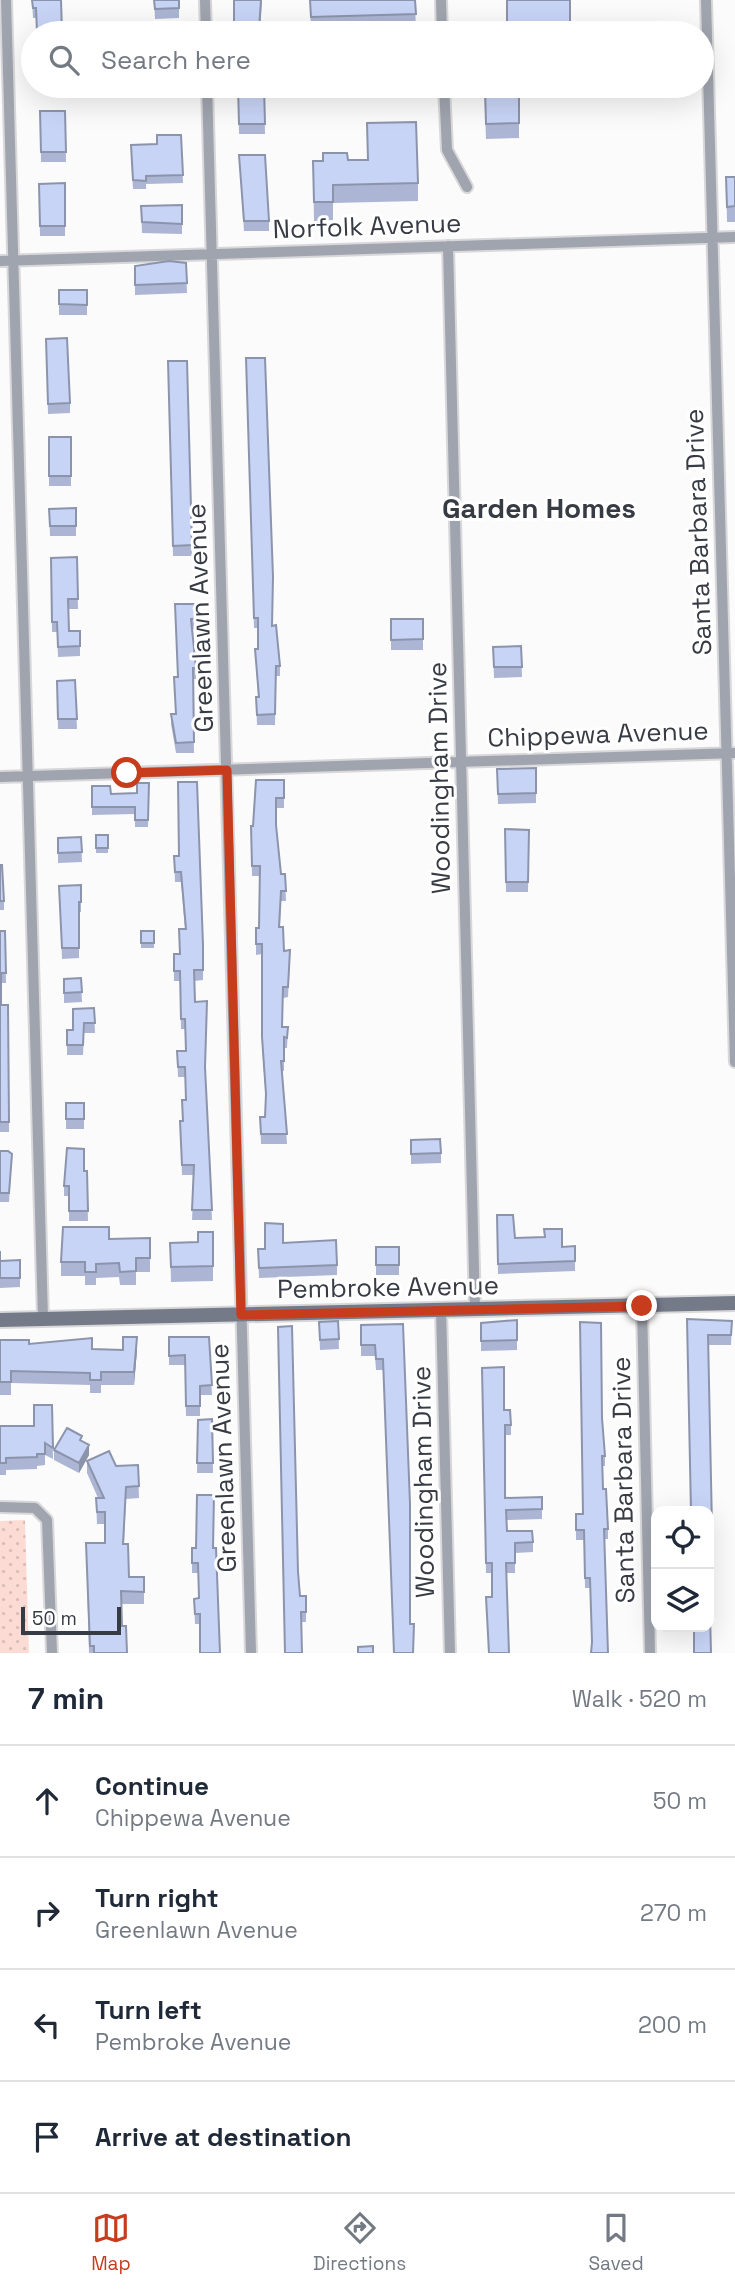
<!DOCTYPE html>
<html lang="en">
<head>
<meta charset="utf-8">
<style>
  body { margin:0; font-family:"Space Grotesk",sans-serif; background:#f6f6f7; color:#1f2937 }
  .controls { position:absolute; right:21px; bottom:21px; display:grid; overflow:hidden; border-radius:14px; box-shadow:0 7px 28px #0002 }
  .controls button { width:63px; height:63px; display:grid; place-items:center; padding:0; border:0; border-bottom:2px solid #e0e1e3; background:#fff; color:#1f2937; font:35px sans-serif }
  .scale { position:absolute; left:21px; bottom:18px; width:100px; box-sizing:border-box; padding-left:7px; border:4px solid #373b44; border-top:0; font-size:19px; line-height:24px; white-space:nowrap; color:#373b44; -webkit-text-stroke:5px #fff; paint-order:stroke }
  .stop { position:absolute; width:21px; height:21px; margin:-16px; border:5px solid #c63c1c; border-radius:50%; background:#fff }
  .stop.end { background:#c63c1c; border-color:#fff; box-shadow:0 2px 7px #0008 }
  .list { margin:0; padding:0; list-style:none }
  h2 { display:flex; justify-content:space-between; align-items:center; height:91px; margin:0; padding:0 28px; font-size:30px }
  h2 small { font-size:23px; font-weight:400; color:#747a83 }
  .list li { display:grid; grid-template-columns:46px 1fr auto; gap:21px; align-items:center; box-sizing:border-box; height:112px; padding:0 28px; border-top:2px solid #e0e1e3 }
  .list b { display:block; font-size:26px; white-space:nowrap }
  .list p { margin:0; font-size:23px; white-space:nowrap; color:#747a83 }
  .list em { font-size:23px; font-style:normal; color:#747a83 }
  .icon { flex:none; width:38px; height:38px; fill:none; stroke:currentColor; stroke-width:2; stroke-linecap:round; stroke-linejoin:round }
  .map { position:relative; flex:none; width:735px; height:1653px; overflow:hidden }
  .search { position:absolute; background:#fff; box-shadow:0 7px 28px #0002; left:21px; right:21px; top:21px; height:77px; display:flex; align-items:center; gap:18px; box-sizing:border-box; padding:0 24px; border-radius:38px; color:#747a83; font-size:26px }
  .sheet { height:539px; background:#fff }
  nav { display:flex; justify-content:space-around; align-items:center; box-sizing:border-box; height:98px; border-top:2px solid #e0e1e3; background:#fff; font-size:19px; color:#747a83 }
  nav a { display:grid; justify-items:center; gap:4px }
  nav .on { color:#c63c1c }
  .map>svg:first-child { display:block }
</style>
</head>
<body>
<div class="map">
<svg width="735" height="1653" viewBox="0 0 735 1653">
  <defs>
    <pattern id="park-dots" width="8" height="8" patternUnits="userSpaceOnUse" patternTransform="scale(1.75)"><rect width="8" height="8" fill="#fbdbd3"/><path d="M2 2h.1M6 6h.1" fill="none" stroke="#d8bdb6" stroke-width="1.8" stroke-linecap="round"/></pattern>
  </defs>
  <rect width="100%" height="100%" fill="#fbfbfb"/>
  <path fill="url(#park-dots)" d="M25 1520 29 1653H0V1521Z"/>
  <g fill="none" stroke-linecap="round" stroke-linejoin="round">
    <g stroke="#d8d8da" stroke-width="14">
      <path id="street" d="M6 0 43 1319
        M205 0 206 33
        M441 0 442 33
        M706 0 735 1062
        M207 86 251 1653
        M444 86 447 150 467 187
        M448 246 475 1309
        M0 261 735 237
        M0 777 735 753
        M642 1306 650 1653
        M441 1310 450 1653
        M0 1507 35 1508 47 1520 52 1653"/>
    </g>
    <g stroke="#d8d8da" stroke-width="18">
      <path id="secondary" d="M0 1320 735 1303"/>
    </g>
    <use href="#street" stroke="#a0a4ae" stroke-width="10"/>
    <use href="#secondary" stroke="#757a89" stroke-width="14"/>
  </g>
  <path fill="#acb6d4" d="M32 0H61L62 33H37L36 18H33Z
    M154 0H179V18L155 19Z
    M233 0H262L260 33H234Z
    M310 0H415L416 33H311Z
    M38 86H64V90L38 91Z
    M238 86H264L265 134H239Z
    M484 86H571V87L519 89V138L486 139Z
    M40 111H65L66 162H41Z
    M367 123 418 183V201L333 203V220L314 221 313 161 368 160Z
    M181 135 183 183 146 184V189H133L131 154Z
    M239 155 269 221V231H244Z
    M726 177H735V222H727Z
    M65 183V236H40L39 184Z
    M182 205V234L142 233 141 206Z
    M186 263 187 293 135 295V266Z
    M59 290H87V315H59Z
    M46 339 70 403V413L48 414Z
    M246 358 272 626 280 666V676H276L275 725H257L256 697H258L255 649H258V628H254Z
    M168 361H187L192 556H173Z
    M49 437H71V486H49Z
    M76 508V536H50L49 509Z
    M77 557 78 609H68L69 631H80V656L58 657 57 632H52L51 558Z
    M194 604V629H192L196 668V679H193L194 753H176L171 724V714H175L178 677Z
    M391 619H423V650H391Z
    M521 646 522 677 494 678 493 647Z
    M75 680 77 729H58L57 681Z
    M536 768V803L498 804 497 769Z
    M284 780V808H276V826L281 874H285L286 901H281L280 927 284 951 290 961 288 997 283 998 282 1027H288L287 1048H284V1071H282L287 1144H261L260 1117H265L266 1099 262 1047V954L256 955V928H259L260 876H252L251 826H253Z
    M149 783 148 827H135V814L92 815V786L111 794 137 793Z
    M505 829 529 830 528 892H506Z
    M96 835H108V853H96Z
    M81 837 82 862 58 863V838Z
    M174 856H179L203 955V980L194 981 195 1002 205 1070 212 1220H192L194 1175H182L180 1121H182L186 1100 185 1077H178L177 1051H186L185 1029H181L180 981H174V954H179L185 929 181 882H175Z
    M0 865 4 901V910H0Z
    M81 885V912H79V958L62 959 59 886Z
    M0 931H5L6 983H1V1005H8L9 1132H0Z
    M141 931H154V948H141Z
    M81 978 82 1002 64 1003V979Z
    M94 1008 95 1033H84L83 1055H67V1030H73Z
    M66 1103H84V1129H66Z
    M411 1140 441 1153V1163L411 1164Z
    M0 1151 12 1154 9 1202H0Z
    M84 1171H87L88 1221H69V1196H64V1186Z
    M497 1215 515 1238 562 1247 575 1246V1271L498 1274Z
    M150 1238V1272H136V1285H120L119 1277 96 1278V1285H85V1276H61V1262L109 1239Z
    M170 1243 213 1266V1281L171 1282Z
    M283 1243 337 1265V1275L259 1278 258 1249H265Z
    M376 1247H399V1275H376Z
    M0 1251V1261L20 1278V1287L0 1288Z
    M687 1319 732 1321 731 1345H708L713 1585H709Z
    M517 1320V1350L481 1351V1323Z
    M338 1321 339 1349 320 1350 319 1322Z
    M403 1324 383 1370H376L375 1356H361V1325Z
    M169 1337H209L212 1395H200V1416H186L185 1365H169Z
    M0 1340 29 1344 92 1349 137 1350 134 1385H101V1393H90V1385L11 1383V1395H0Z
    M482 1368 511 1425V1435H505V1498L542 1497V1519L507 1520V1531L533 1542V1552L515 1553V1573H507L492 1597V1573H486Z
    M52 1405 53 1459 45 1455V1465L37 1466V1469L6 1470V1475H0V1426H34Z
    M602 1418 605 1456V1466H603V1489L608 1529V1539H604L592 1645 590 1588H585L584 1540H576V1514H583Z
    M212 1419 213 1473H197L198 1420Z
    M82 1441 89 1455 79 1473 54 1460V1450Z
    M87 1461 116 1466 138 1465 139 1498 126 1499 124 1544 129 1577H144V1604H121L122 1626 127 1653H89L86 1543H105V1524H97L96 1498H98L87 1473Z
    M192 1548H213L200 1624H195L194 1599 199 1598 198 1573H192Z
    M298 1572 300 1596H306V1622H301Z"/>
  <path fill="#8c94ac" d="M137 1337V1350L134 1385V1372Z
    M89 1445V1455L79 1473V1463Z"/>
  <path fill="#c8d4f6" stroke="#8c94ac" stroke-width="2" d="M32 0H61L62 32H37L36 8H33Z
    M154 0H179V8L155 9Z
    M234 0H261L259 29H234Z
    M310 0H415L416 14 311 17Z
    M507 0H570V33H483V27H507Z
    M238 86H264L265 124H239Z
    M485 86H519V123L486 124Z
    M40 111H65L66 152H41Z
    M416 122 418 183 333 185V202H314L313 161H323V153H347L348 160H368L367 123Z
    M157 135H181L183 175 146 176V181L133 180 131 145 157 144Z
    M239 155H265L269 221H244Z
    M726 177H735V206L727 207Z
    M65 183V226H40L39 184Z
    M182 205V224L142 222 141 206Z
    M169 261 186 263 187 283 135 285V266Z
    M59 290H87V305L59 304Z
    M67 338 70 403 48 404 46 339Z
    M246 358H265L273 577 272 626 276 625 280 666H276L275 714 257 715 256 697H259L255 649H258V618H254Z
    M168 361H187L192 545 173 546Z
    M49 437H71V476H49Z
    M76 508V526H50L49 509Z
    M77 557 78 599H68L69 631H80V646L58 647 57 622H52L51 558Z
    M175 604H194V619H191L196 668H193L194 742 176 743 171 714H176L174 677H178Z
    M391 619H423V639L391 640Z
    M521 646 522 667H494L493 647Z
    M75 680 77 719H58L57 681Z
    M536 768V793L498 794 497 769Z
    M256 780H284V798H276V825L281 874H285L286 891H281L279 927H283L284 951 290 950 288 987H283L282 1027H288L287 1038 284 1037V1061H281L287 1134H261L260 1117H265L266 1094 262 1037V944H256V928H259L260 866H252L251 826H253Z
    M178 782H197L203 945V970H194L195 1002 207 1001 205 1067 212 1210H192L194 1165H182L180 1121H183L182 1100H186L185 1067H178L177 1051H186L185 1019H181L180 971H174V954H180L179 929H186L181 872H175L174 856H179Z
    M137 783H149L148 820H135V807H92V786H110L111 794 137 793Z
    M505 829 529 830 528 882H506Z
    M96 835H108V848H96Z
    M81 837 82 852 58 853V838Z
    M0 865H2L4 901H0Z
    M81 885V902H79V948H62L59 886Z
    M0 931H5L6 973H1V1005H8L9 1122H0Z
    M141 931H154V943H141Z
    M81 978 82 992 64 993V979Z
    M94 1008 95 1023H84L83 1045H67V1030H73V1009Z
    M66 1103H84V1119H66Z
    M440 1139 441 1153 411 1154V1140Z
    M67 1148 84 1149V1171H87L88 1211H69V1186H64Z
    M0 1151H8L12 1154 9 1193H0Z
    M497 1215H513L515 1238 545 1237 544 1229H562V1247L575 1246V1261L498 1264Z
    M265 1223 283 1224V1243L336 1240 337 1265 259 1268 258 1249H265Z
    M63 1227H109V1239L150 1238V1258H136V1271L120 1272 119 1263 96 1264V1272H85V1262H61Z
    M198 1232H213V1266L171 1267 170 1243 198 1242Z
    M376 1247H399V1265H376Z
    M0 1251V1261L20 1260V1278H0Z
    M687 1319 732 1321 731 1335H708L713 1575H709L711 1653H694V1627H709V1511H691Z
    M517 1320V1340L481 1341V1323Z
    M338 1321 339 1339 320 1340 319 1322Z
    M580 1322 601 1323 602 1418 605 1456H602L603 1489H606L608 1529H604L608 1653H591L592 1642 590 1578H585L584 1530H576V1514H583Z
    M403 1324 410 1504V1624H414L413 1653H394L383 1359H376L375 1345H361V1325Z
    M292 1326 298 1572 300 1596H306V1612H301L302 1653H285L278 1327Z
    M123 1337H137L134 1372H101V1380H90V1373L11 1371V1382H0V1340H29V1344L92 1338V1349L123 1350Z
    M169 1337H209L212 1385 200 1386V1406H186L185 1355 169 1356Z
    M504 1367V1410H510L511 1425H505V1498L542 1497V1509L506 1510 507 1531H532L533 1542 515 1543V1563H506L509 1653H489L486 1597H492V1563H486L482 1368Z
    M34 1405H52L53 1448 45 1443V1454H37V1457L6 1458V1463H0V1426H34Z
    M212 1419 213 1463H197L198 1420Z
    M67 1428 82 1436 80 1440 89 1445 79 1463 54 1450Z
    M109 1451 116 1466 138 1465 139 1486 126 1487 123 1544H128L129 1577H144V1592L121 1591 122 1626H126L127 1653H94V1646H90L86 1543H105V1512H97L96 1498H104L87 1461Z
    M197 1495H214L213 1548H216L220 1653H200V1614H195L194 1599 199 1598 198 1563H192V1548H196Z
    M373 1646V1653H358V1647Z"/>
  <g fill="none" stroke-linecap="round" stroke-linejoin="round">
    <path stroke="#c63c1c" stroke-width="9" d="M127 773 227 770 241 1315 642 1306"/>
  </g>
  <g text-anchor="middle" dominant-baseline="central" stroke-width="6" stroke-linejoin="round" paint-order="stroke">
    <g font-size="26" fill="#373b44" stroke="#fff">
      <text transform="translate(367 226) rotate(-2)">Norfolk Avenue</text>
      <text transform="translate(698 532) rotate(-92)">Santa Barbara Drive</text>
      <text transform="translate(200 618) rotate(-92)">Greenlawn Avenue</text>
      <text transform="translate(598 734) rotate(-2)">Chippewa Avenue</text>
      <text transform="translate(439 778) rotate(-91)">Woodingham Drive</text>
      <text transform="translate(388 1287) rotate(-1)">Pembroke Avenue</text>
      <text transform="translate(223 1458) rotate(-92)">Greenlawn Avenue</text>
      <text transform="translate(623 1480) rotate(-91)">Santa Barbara Drive</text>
      <text transform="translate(423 1482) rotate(-91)">Woodingham Drive</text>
    </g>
    <g font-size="28" font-weight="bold" fill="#373b44" stroke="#fff">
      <text x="539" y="508">Garden Homes</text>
    </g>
  </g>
</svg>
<div class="controls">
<button><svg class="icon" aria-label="locate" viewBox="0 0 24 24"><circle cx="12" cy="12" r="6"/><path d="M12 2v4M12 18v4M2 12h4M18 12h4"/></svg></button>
<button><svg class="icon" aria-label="layers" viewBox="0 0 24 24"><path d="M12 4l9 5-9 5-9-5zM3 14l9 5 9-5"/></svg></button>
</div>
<div class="scale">50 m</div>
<div class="stop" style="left:127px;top:773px"></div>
<div class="stop end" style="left:642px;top:1306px"></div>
<div class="search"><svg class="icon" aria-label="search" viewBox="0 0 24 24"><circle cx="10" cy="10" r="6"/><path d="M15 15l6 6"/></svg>Search here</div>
</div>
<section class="sheet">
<h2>7 min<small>Walk · 520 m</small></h2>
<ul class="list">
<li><svg class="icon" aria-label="ahead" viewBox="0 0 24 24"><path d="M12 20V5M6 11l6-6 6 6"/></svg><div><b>Continue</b><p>Chippewa Avenue</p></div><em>50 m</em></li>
<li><svg class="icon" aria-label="right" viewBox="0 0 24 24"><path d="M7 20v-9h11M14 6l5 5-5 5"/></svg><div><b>Turn right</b><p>Greenlawn Avenue</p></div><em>270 m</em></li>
<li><svg class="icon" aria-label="left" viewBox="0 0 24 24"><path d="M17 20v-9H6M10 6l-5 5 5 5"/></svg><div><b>Turn left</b><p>Pembroke Avenue</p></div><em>200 m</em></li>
<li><svg class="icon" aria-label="arrive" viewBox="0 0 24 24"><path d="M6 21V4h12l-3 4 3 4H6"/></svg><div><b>Arrive at destination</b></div></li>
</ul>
</section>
<nav>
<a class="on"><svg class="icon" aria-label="map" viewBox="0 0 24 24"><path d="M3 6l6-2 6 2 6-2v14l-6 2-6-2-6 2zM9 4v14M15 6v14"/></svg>Map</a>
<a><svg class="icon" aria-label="directions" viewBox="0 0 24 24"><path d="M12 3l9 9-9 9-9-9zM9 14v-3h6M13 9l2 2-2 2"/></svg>Directions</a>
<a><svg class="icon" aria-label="saved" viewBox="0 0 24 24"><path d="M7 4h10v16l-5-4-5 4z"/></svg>Saved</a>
</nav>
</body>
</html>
